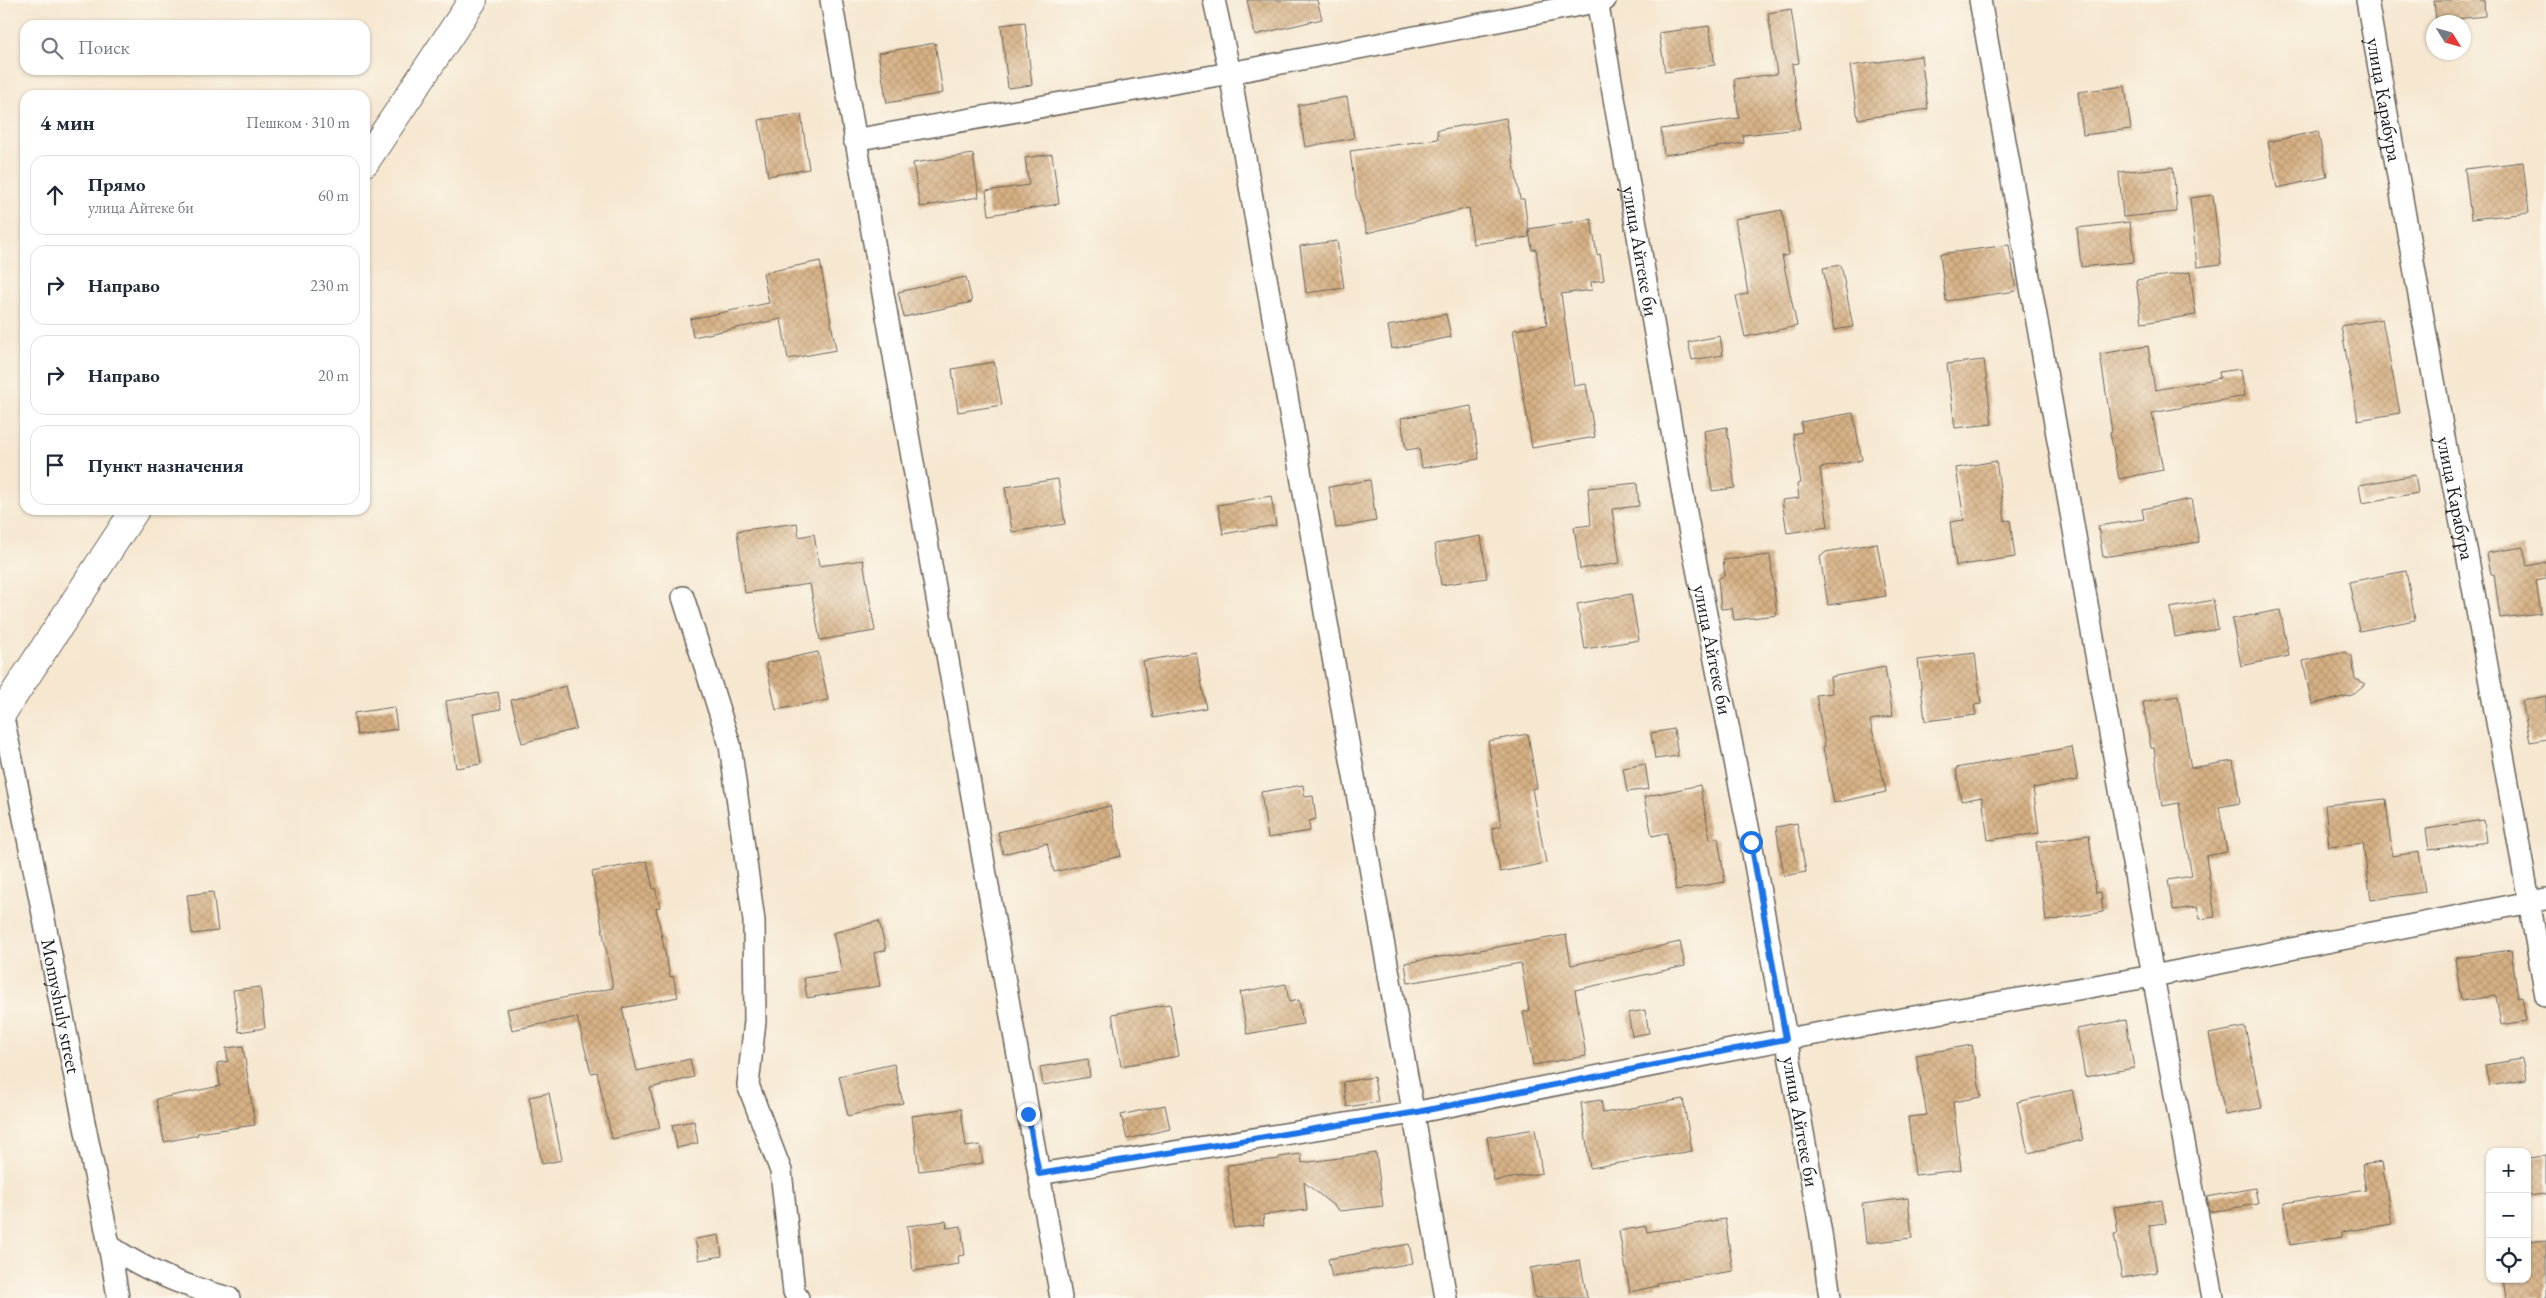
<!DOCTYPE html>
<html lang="ru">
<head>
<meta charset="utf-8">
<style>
  body { margin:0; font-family:"EB Garamond",serif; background:#f2f2f3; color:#1f2937 }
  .controls { position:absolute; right:15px; bottom:15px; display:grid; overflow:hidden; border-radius:10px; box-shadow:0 1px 4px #0004 }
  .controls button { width:45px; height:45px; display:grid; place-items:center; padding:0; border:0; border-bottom:1px solid #e0e1e3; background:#fff; color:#1f2937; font:25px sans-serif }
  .compass { position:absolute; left:2426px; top:15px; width:45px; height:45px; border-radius:50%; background:#fff; box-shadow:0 1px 4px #0004; rotate:127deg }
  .stop { position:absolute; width:15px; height:15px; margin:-11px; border:4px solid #1a73e8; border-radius:50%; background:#fff }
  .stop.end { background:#1a73e8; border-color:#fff; box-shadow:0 1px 5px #0008 }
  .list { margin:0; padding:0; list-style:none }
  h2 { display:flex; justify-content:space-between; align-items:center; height:65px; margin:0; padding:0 20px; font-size:21px }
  h2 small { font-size:16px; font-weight:400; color:#747a83 }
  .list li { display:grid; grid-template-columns:32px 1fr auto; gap:15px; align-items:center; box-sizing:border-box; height:80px; margin:0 10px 10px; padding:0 10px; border:1px solid #e0e1e3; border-radius:15px }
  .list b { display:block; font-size:19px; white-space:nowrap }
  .list p { margin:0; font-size:16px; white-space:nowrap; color:#747a83 }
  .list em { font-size:16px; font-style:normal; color:#747a83 }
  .icon { flex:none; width:28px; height:28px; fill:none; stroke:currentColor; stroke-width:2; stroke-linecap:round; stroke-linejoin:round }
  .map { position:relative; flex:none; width:2546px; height:1298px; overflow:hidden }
  .search { position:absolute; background:#fff; box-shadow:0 1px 4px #0004; left:20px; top:20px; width:350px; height:55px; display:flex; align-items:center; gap:12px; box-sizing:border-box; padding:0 18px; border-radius:15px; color:#747a83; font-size:19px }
  .panel { position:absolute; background:#fff; box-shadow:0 1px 4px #0004; left:20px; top:90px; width:350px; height:425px; border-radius:15px }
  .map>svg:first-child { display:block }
</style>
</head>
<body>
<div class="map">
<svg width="2546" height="1298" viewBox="0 0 2546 1298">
  <defs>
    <pattern id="building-cross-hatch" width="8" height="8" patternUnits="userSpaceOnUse" patternTransform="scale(1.25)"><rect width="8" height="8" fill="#d6b084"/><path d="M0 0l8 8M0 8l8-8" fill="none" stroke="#b79771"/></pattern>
  </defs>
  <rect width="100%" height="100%" fill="#fbf7ec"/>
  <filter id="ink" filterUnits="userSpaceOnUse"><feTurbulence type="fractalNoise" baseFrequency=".02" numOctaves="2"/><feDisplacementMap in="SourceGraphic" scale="10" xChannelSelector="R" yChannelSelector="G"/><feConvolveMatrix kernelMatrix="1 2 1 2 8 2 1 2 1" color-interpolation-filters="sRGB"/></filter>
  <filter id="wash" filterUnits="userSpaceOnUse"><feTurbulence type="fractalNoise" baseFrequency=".0096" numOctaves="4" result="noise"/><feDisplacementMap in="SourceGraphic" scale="20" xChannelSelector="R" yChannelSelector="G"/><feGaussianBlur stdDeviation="1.12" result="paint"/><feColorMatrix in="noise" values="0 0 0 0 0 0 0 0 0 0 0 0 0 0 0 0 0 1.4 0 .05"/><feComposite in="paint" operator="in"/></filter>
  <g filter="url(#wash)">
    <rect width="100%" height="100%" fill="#f6e7d0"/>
    <g id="blocks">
      <path fill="url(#building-cross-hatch)" d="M1247 0H1317L1322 19 1255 35Z
        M2434 0H2484L2485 16 2436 21Z
        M1791 9 1799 63 1792 64 1800 129 1743 135 1744 143 1664 155 1661 129 1739 118 1734 79 1777 74 1768 13Z
        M1025 22 1032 85 1008 88 1001 25Z
        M1709 26 1715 65 1665 72 1659 33Z
        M935 43 943 93 887 103 878 53Z
        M1921 56 1928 109 1858 119 1850 66Z
        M2125 86 2131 129 2083 135 2078 92Z
        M1347 97 1354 138 1305 147 1298 105Z
        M801 114 809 169 768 176 759 120Z
        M1506 118 1520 199H1524L1529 237 1473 244 1469 208 1367 233 1356 196 1350 151 1438 139 1437 130Z
        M2318 131 2327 177 2277 188 2268 142Z
        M973 154 979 197 920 207 913 163Z
        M1052 154 1059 204 989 215 986 191 1029 185 1025 158Z
        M2523 162 2529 213 2471 219 2465 169Z
        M2173 167 2177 212 2123 217 2119 172Z
        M2213 195 2221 264 2197 267 2190 198Z
        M1782 210 1789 255 1782 256 1797 326 1745 337 1736 296 1748 294 1735 219Z
        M1591 219 1597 255 1600 254 1604 280 1591 282 1592 290 1561 294 1574 386 1586 384 1595 437 1532 448 1513 330 1547 325 1536 249 1532 250 1529 229Z
        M2130 222 2134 262 2081 267 2077 228Z
        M1337 241 1344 288 1306 293 1300 246Z
        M2009 245 2016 291 1946 301 1940 254Z
        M820 261 836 350 788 359 781 319 693 337 690 319 769 303 763 273Z
        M1841 265 1853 327 1834 330 1823 268Z
        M2190 272 2196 315 2142 323 2136 280Z
        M966 277 972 302 904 317 898 292Z
        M1446 314 1451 337 1392 349 1388 326Z
        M2382 319 2400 413 2358 420 2341 326Z
        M1720 336 1723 355 1692 360 1688 342Z
        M2148 346 2155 390 2220 378 2219 372 2241 369 2245 396 2152 413 2163 470 2119 479 2110 432 2112 431 2100 354Z
        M1984 360 1992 424 1955 428 1947 364Z
        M994 362 1002 405 958 412 952 369Z
        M1471 406 1479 459 1422 468 1419 448 1406 450 1401 418Z
        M1853 413 1862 460 1820 468 1828 527 1787 533 1782 500 1799 498 1797 484 1801 483 1793 434 1802 432 1801 422Z
        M1727 427 1735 488 1712 491 1704 431Z
        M1996 461 2005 521 2010 520 2015 557 1956 566 1950 522 1964 520 1956 468Z
        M2415 475 2418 493 2362 503 2359 485Z
        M1058 479 1065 524 1012 532 1005 487Z
        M1370 480 1376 521 1336 528 1329 487Z
        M1637 483 1639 506 1612 509 1620 563 1580 569 1574 527 1591 525 1588 488Z
        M1271 496 1276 525 1223 534 1218 505Z
        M2191 499 2199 542 2103 557 2098 526 2144 519 2142 509Z
        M797 523 799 537 814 534 819 566 863 560 875 631 820 640 810 584 745 593 737 531Z
        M1481 536 1487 578 1441 585 1435 544Z
        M1877 543 1886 596 1828 605 1820 557 1826 552Z
        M2523 547 2527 566 2546 562V579L2536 581 2541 613 2500 618 2494 574H2491L2487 553Z
        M1770 555 1777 615 1734 620 1732 608 1721 609 1718 579 1725 575 1723 560Z
        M2406 571 2415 620 2359 631 2349 582Z
        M1631 594 1639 640 1585 649 1577 604Z
        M2213 600 2218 629 2175 637 2170 608Z
        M2280 610 2289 656 2241 666 2232 619Z
        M818 652 828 700 776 710 766 663Z
        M1196 652 1206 708 1153 718 1143 661Z
        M2345 652 2352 656 2355 679 2365 684 2352 695 2312 704 2303 661Z
        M1975 653 1981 704 1974 705 1976 715 1925 721 1918 660Z
        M1885 667 1893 716 1870 720 1886 792 1834 803 1823 747 1825 746 1816 695 1832 693 1830 677Z
        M566 686 576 729 522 743 511 700Z
        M498 692 501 709 473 714 481 764 456 768 446 701Z
        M2178 696 2191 768 2233 761 2240 803 2219 807 2227 852 2206 856 2215 917 2200 919 2197 907 2173 910 2168 880 2192 876 2179 803 2162 806 2154 748H2151L2143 702Z
        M2546 696V739L2530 742 2522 701Z
        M394 707 397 729 357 735 354 713Z
        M1674 729 1678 756 1655 759 1651 733Z
        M1528 734 1537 788 1532 789 1546 863 1500 872 1492 828 1501 826 1488 741Z
        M2072 747 2078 780 2033 788 2039 833 1988 840 1982 797 1961 801 1956 768Z
        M1645 764 1649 789 1627 792 1623 768Z
        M1303 785 1305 797 1313 796 1316 819 1309 821 1310 831 1268 838 1261 792Z
        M1700 785 1710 839 1718 838 1725 882 1676 890 1667 833 1652 836 1644 797Z
        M2386 799 2392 856 2419 852 2425 892 2371 900 2363 843 2329 847 2325 805Z
        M1110 806 1121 856 1054 872 1047 843 1003 854 998 832Z
        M2484 820 2487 842 2429 850 2426 829Z
        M1797 823 1806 872 1784 876 1776 827Z
        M2089 835 2096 893 2101 892 2103 912 2046 921 2036 842Z
        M647 861 653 889 655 888 660 907 656 908 670 977 673 976 678 997 622 1008 637 1071 690 1059 694 1077 650 1088 660 1128 612 1139 597 1072 591 1073 577 1017 512 1030 507 1009 613 988 592 872Z
        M213 892 218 931 192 934 187 895Z
        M879 921 886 950 874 953 880 986 807 998 804 978 842 972 833 933Z
        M1566 935 1571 965 1680 942 1685 966 1575 990 1586 1056 1533 1065 1523 1012 1529 1011 1521 963 1408 983 1405 963Z
        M2511 950 2518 998 2522 997 2526 1021 2501 1025 2496 996 2461 1001 2455 958Z
        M1286 984 1289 1002 1299 1000 1303 1024 1247 1034 1240 992Z
        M260 987 265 1028 239 1032 233 990Z
        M1170 1004 1179 1056 1121 1066 1112 1014Z
        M1645 1010 1649 1033 1632 1036 1628 1013Z
        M2126 1020 2134 1068 2085 1077 2077 1029Z
        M2245 1027 2262 1108 2225 1115 2209 1034Z
        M1972 1045 1981 1097 1953 1102 1961 1170 1915 1175 1908 1117 1927 1115 1916 1055Z
        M243 1046 255 1125 197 1133 198 1135 164 1142 156 1099 220 1086 217 1063 228 1061 226 1048Z
        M1088 1059 1090 1077 1043 1085 1040 1067Z
        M2522 1059 2526 1080 2489 1086 2485 1065Z
        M894 1064 903 1103 848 1116 839 1076Z
        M1374 1077 1378 1102 1347 1107 1343 1082Z
        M2072 1090 2083 1140 2028 1153 2017 1102Z
        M549 1093 562 1160 542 1164 529 1097Z
        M1683 1099 1692 1151 1590 1168 1581 1103 1601 1100 1603 1113Z
        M1165 1105 1170 1129 1127 1139 1121 1115Z
        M961 1109 966 1147 980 1145 983 1163 919 1171 912 1116Z
        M694 1121 698 1143 677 1148 672 1125Z
        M1535 1129 1542 1173 1494 1181 1487 1137Z
        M1376 1153 1383 1206 1340 1211 1304 1182 1307 1210 1263 1215 1264 1225 1234 1228 1227 1165 1279 1159V1157L1301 1154 1302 1163Z
        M2546 1156V1194L2527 1196V1158Z
        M2382 1162 2392 1224 2342 1232V1237L2290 1245 2284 1203 2366 1190 2362 1165Z
        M2255 1188 2258 1204 2210 1212 2207 1197Z
        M1908 1198 1912 1238 1866 1243 1862 1204Z
        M2162 1200 2166 1223 2149 1225 2157 1272 2122 1278 2114 1234 2118 1233 2114 1207Z
        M1725 1219 1733 1271 1657 1283V1286L1630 1292 1619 1231 1646 1226 1647 1232Z
        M946 1221 947 1228 961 1226 965 1255 958 1256 959 1264 913 1271 907 1226Z
        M719 1235 722 1256 699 1260 695 1239Z
        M2546 1240V1298H2506L2503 1279H2527V1242Z
        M1409 1244 1413 1263 1332 1277 1328 1259Z
        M1580 1260 1587 1298H1535L1530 1268Z"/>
    </g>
  </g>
  <g filter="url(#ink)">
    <use href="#blocks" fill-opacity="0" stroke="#68635b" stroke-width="1"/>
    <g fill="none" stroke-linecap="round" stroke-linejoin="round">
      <g stroke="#68635b" stroke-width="24">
        <g id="minor">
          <path d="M831 0 1061 1298"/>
          <path d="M1214 0 1230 73 1446 1298"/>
          <path id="s1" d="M1597 0 1687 518 1751 842 1821 1233 1830 1298"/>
          <path d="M1980 0 2153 976 2213 1298"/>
          <path id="s2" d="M2367 0 2445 443 2467 554 2546 996"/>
          <path d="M854 140 1230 73 1605 0"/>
          <path d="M683 597 730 745 754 921 755 1021 748 1085 781 1171 794 1292 798 1298"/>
          <path id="s3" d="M2 713C30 841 53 969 79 1097 92 1164 108 1230 118 1298"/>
          <path d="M1039 1174 1413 1113 1786 1039 2153 976 2546 899"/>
          <path d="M110 1246C147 1272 186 1287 229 1298"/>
        </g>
      </g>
      <g stroke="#68635b" stroke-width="30">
        <path id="secondary" d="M365 162 473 0
          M0 716 135 510"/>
      </g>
      <use href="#minor" stroke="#fff" stroke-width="21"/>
      <use href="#secondary" stroke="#fff" stroke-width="28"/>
    </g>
  </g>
  <g fill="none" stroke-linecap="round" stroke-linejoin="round" filter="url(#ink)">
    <path stroke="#1a73e8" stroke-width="6" d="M1028 1114 1039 1174 1412 1113 1786 1039 1751 842"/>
  </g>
  <g text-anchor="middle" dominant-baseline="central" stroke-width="4" stroke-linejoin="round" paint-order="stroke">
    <g font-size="20" fill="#1c1c1c" stroke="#fbf7ec">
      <text stroke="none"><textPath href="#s2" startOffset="101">улица Карабура</textPath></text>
      <text stroke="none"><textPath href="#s1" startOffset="255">улица Айтеке би</textPath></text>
      <text stroke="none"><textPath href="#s2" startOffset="506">улица Карабура</textPath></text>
      <text stroke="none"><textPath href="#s1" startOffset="660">улица Айтеке би</textPath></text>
      <text stroke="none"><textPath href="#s3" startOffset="299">Momyshuly street</textPath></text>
      <text stroke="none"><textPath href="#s1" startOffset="1140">улица Айтеке би</textPath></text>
    </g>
  </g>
</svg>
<div class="controls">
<button>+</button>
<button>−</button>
<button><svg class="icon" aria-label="locate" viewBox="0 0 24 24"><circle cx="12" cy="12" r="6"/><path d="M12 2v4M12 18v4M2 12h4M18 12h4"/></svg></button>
</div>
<svg class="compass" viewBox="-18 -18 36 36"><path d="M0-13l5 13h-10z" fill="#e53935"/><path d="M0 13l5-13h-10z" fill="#747a83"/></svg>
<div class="stop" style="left:1751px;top:842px"></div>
<div class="stop end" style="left:1028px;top:1114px"></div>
<div class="search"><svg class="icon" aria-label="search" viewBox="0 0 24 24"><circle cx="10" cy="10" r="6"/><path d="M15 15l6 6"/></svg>Поиск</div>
<section class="panel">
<h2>4 мин<small>Пешком · 310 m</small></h2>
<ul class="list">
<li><svg class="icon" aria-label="ahead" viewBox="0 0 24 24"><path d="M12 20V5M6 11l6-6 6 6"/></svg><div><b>Прямо</b><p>улица Айтеке би</p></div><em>60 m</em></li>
<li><svg class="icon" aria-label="right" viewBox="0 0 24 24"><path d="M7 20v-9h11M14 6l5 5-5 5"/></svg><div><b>Направо</b></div><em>230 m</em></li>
<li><svg class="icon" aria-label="right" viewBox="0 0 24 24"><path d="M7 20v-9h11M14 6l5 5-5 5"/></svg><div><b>Направо</b></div><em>20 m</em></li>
<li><svg class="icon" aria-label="arrive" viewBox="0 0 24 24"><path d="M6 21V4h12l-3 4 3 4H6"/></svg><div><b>Пункт назначения</b></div></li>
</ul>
</section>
</div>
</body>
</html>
